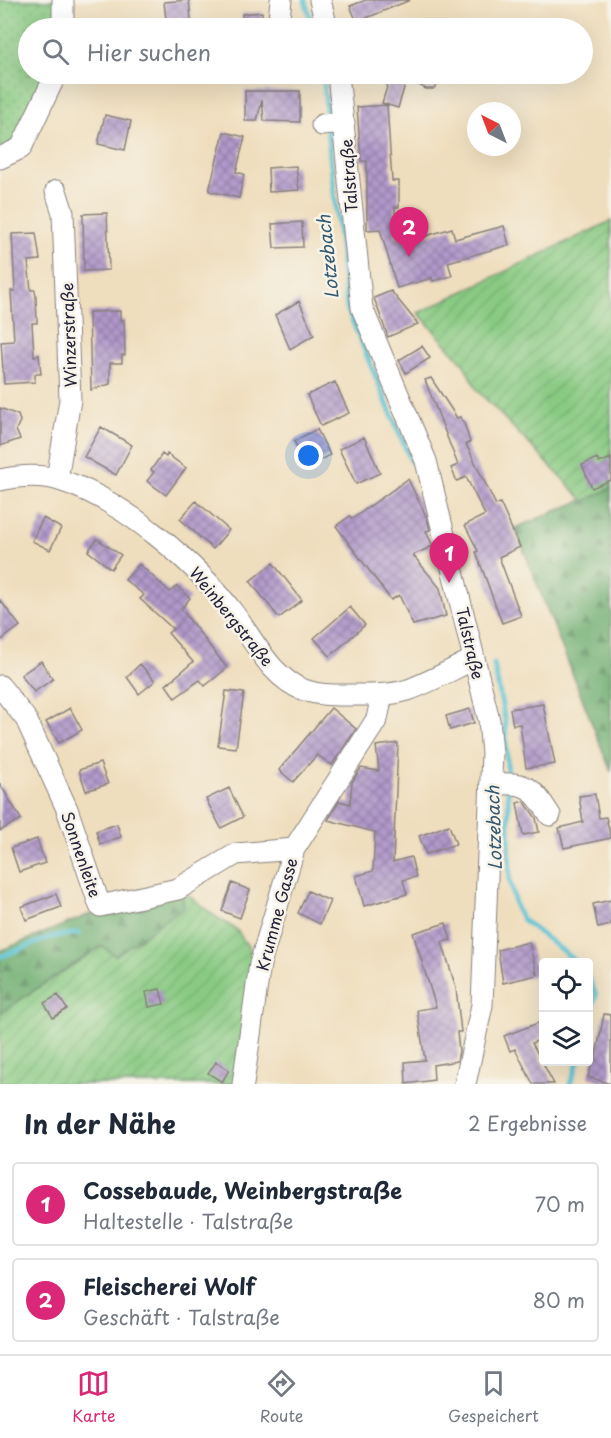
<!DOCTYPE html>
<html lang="de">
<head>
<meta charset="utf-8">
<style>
  body { margin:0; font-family:"Playpen Sans",sans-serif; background:#f2f2f3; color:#1f2937 }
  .controls { position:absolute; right:18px; bottom:18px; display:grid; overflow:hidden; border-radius:6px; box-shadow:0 6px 24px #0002 }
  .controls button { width:54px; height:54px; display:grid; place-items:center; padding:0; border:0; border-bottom:2px solid #e0e1e3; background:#fff; color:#1f2937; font:30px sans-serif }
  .compass { position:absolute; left:467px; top:102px; width:54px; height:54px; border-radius:50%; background:#fff; box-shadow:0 6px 24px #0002; rotate:318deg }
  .you { position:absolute; left:309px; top:456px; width:21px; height:21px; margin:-15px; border:4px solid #fff; border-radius:50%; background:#1a73e8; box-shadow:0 0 0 9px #1a73e833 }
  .badge { display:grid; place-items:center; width:39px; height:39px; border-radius:50%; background:#db2777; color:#fff; font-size:20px; font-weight:700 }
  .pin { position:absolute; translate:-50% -50px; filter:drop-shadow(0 2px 3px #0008) }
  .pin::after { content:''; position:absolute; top:32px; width:21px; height:18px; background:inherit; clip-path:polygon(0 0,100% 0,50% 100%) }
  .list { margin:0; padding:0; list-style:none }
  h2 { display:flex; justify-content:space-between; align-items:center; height:78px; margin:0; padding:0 24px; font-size:26px }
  h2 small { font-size:20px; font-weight:400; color:#747a83 }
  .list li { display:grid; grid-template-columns:39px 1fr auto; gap:18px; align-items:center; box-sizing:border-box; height:84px; margin:0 12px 12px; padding:0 12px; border:2px solid #e0e1e3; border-radius:6px }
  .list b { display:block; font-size:22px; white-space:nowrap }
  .list p { margin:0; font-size:20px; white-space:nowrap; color:#747a83 }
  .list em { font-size:20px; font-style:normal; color:#747a83 }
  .icon { flex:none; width:33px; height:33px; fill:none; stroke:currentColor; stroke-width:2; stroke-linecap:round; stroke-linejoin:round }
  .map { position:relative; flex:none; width:611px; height:1084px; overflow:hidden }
  .search { position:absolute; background:#fff; box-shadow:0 6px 24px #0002; left:18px; right:18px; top:18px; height:66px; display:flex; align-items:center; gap:15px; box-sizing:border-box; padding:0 21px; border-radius:33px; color:#747a83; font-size:22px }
  .sheet { height:270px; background:#fff }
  nav { display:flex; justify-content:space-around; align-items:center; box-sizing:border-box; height:84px; border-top:2px solid #e0e1e3; background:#fff; font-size:16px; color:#747a83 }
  nav a { display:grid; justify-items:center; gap:3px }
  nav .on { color:#db2777 }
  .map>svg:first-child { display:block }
</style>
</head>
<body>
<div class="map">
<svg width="611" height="1084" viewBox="0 0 611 1084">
  <defs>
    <pattern id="grass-dots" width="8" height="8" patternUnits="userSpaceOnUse" patternTransform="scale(1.5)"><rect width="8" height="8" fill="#89ca83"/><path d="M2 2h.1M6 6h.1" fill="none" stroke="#76ad72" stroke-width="1.8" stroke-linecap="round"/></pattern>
    <pattern id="forest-firs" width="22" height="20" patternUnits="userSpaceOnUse" patternTransform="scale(1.5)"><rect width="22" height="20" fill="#6eae71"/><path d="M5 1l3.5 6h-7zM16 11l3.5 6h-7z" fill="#5a8d5e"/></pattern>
    <pattern id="garden-furrows" width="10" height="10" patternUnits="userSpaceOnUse" patternTransform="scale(1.5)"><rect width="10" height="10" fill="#89ca83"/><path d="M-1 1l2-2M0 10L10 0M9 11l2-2" fill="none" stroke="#76ad72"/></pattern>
    <pattern id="building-cross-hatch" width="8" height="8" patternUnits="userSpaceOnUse" patternTransform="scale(1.5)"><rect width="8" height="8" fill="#b199ca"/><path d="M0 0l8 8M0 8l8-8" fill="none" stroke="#907ca5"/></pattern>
  </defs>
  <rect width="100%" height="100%" fill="#f7f3e8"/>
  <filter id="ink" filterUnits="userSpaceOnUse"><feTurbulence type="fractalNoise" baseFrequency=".0167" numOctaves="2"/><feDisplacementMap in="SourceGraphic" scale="12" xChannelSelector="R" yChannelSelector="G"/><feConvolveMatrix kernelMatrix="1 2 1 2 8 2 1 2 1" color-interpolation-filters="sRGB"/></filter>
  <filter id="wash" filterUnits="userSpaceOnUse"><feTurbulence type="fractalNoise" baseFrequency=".008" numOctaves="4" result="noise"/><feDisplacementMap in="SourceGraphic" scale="24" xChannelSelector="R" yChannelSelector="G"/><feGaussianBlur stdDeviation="1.35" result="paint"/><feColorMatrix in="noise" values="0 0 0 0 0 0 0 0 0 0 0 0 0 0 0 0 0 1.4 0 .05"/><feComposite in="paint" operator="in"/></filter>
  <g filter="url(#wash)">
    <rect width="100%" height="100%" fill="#efdebd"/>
    <path fill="url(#grass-dots)" stroke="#56765f" stroke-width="1.5" d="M0 0H64L66 28H28V74H56L21 148 0 158Z"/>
    <path fill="url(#forest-firs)" stroke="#486856" stroke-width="1.5" d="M611 488V772L515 528Z
      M183 891 184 907 115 956 102 946 0 1013V951L88 915Z"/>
    <path fill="url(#garden-furrows)" stroke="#56765f" stroke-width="1.5" d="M611 221V488L584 501 477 390 463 363 418 313Z
      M183 891 216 917 236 929 260 964 243 1084H0V1013L102 946 115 956 184 907Z"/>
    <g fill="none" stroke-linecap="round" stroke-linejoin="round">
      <path stroke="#58c2d3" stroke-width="5" d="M305 0 313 28
        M323 74 327 119
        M327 128 347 308 411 461
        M494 664 505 721 508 780
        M508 789 510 881 516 908 523 920 577 962
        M0 957 51 937 79 933
        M588 977 596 995 588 1023
        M570 1084 578 1062"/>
    </g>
    <g id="blocks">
      <path fill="url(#building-cross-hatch)" d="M189 0 192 28H167L164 2Z
        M366 0H410L357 22 350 6Z
        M262 12 263 28H243L242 14Z
        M391 74H449L433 89H426L407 78 398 108 382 103Z
        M245 91H300V122L264 121 262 100 257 121H245Z
        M387 105 392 181H399V207H395L396 238 404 235 407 242 452 228 455 239 504 226 509 245 448 262 452 276 433 281 432 278 397 288 380 229 367 230V161H361L357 107Z
        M105 115 131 121 125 150 98 144Z
        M224 132 245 137 236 172 244 174 239 198 209 191Z
        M296 166 299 190 269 192 268 168Z
        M107 213 109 270 84 271 83 214Z
        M302 222 303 247 274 248 272 224Z
        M36 233 40 260 28 261 31 290H35L36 297 37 323H32L34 356 39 355 41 374H35V382L4 384 1 342 14 341 11 291H15L12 234Z
        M391 291 418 324 388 337 374 298Z
        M299 301 314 335 290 349 275 315Z
        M120 311V320H124L125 355H122V363H110V384L91 390 89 312Z
        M422 346 430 358 406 373 399 360Z
        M431 378 457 418 460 417 464 423 470 442 466 444 496 505 500 503 520 547 499 557 521 616 502 623 476 552 478 551 465 525 485 515 466 477 457 481 451 468 458 465 425 380Z
        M335 382 349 413 321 426 307 395Z
        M0 408 18 415 20 421 16 430 20 439 0 446Z
        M101 427 132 445 116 475 84 457Z
        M317 429 330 455 306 467 294 441Z
        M364 437 380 473 356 484 339 449Z
        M162 454 166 457 167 454 186 468 166 495 147 481 154 472 151 470Z
        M597 458 599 463 611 458V480L592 488 582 465Z
        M408 479 427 518 430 530 426 531 433 546 413 555 440 588 446 616 413 625 399 595 391 600 336 526 350 516 352 519Z
        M196 501 229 530 213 549 180 519Z
        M43 518 61 528 50 550 32 541Z
        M97 539 121 555 111 569 88 551Z
        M273 563 302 600 279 618 250 581Z
        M139 564 170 592 177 586 190 598 181 609 227 668 205 686 200 680 175 698 166 685 193 662 168 633 173 629 140 599 144 595 125 580Z
        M0 600 20 626 0 641Z
        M350 607 365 625 330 656 314 638Z
        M41 661 53 679 34 692 21 675Z
        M140 664 155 681 139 694 127 677Z
        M226 691 244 693 236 748 218 746Z
        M543 704 555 764 526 768 520 724 513 725 510 709Z
        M70 708 82 730 59 743 46 722Z
        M331 708 356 729 332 765 317 755 293 782 279 770Z
        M470 709 474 723 450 730 446 716Z
        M398 743 393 862 411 857 416 877 403 880 407 894 364 906 356 876 373 871 375 832 328 820 339 801 350 804 352 782 361 768 379 771 376 746Z
        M100 763 108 784 86 791 79 770Z
        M0 784 21 819 0 831Z
        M229 788 243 817 221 828 206 799Z
        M595 794 599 818 606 817 611 838 564 848 559 828 583 822 579 796Z
        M524 801 536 818 539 832 523 835 517 803Z
        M117 824 121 837 100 844 96 831Z
        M449 825 456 844 426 854 419 836Z
        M37 839 45 863 19 872 11 848Z
        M232 883 250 890 240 918 222 911Z
        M308 891 330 901 320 924 298 913Z
        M56 894 61 907 26 920 21 907Z
        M611 900V925L598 928 593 904Z
        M446 923 451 940 442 942 456 988 461 1032H457L459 1051 457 1061 433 1065 434 1080 406 1084 405 1062 425 1060 417 1010 436 1007 413 933Z
        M529 942 537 975 503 983 498 950Z
        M160 989 164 1004 149 1007 146 992Z
        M58 995 67 1009 53 1018 44 1003Z
        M604 1014 611 1015V1084L588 1077 593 1060 595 1061Z
        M543 1021V1038L532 1043 554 1084H533L515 1049 510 1051 504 1036Z
        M216 1062 229 1070 222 1082 208 1073Z"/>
    </g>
  </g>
  <g filter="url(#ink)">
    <use href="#blocks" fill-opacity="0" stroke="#88807c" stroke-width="1.5"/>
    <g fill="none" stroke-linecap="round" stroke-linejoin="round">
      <g stroke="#88807c" stroke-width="23">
        <path id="minor" d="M63 0V28
          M320 0 327 28
          M278 28 281 0
          M338 74 362 308 426 461 489 720 492 753 482 1005 465 1084
          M322 125 344 123
          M0 158 21 148 56 74
          M56 191 63 213 70 400 57 479
          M0 480C19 476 39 474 59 480 120 498 197 563 234 614 254 640 271 678 304 690 318 695 331 695 345 695 366 695 387 696 408 690 430 682 453 669 474 659
          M0 686 26 719 67 809 100 906 178 889 236 854 294 849
          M491 784C527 783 530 784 550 815
          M243 1084 260 964 294 849 377 719 382 695"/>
      </g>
      <use href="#minor" stroke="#fff" stroke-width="21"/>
    </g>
  </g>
  <g text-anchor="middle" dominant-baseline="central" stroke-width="5" stroke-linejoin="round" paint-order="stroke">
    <g font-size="16" fill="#22223b" stroke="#f7f3e8">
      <text transform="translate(348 176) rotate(-94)">Talstraße</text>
      <text transform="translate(68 335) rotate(-92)">Winzerstraße</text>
      <text transform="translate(232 616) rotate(51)">Weinbergstraße</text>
      <text transform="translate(471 643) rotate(77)">Talstraße</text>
      <text transform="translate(82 854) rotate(71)">Sonnenleite</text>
      <text transform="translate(276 914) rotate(-75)">Krumme Gasse</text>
    </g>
    <g font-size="18" font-style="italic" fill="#355a70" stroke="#f7f3e8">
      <text transform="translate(327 257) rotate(-96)">Lotzebach</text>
      <text transform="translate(493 828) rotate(-92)">Lotzebach</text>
    </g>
  </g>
</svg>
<div class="controls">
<button><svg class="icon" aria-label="locate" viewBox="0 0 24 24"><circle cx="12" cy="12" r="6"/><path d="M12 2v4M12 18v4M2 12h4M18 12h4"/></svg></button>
<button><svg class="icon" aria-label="layers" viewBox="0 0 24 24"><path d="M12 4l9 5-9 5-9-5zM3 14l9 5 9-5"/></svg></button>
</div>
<svg class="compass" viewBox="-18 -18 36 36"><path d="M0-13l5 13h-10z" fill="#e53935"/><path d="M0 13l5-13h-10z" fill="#747a83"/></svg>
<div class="you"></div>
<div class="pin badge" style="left:449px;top:583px">1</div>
<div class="pin badge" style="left:409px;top:257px">2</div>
<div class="search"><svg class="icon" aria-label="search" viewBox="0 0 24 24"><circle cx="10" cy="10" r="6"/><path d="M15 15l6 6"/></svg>Hier suchen</div>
</div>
<section class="sheet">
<h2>In der Nähe<small>2 Ergebnisse</small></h2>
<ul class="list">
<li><span class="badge">1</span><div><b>Cossebaude, Weinbergstraße</b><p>Haltestelle · Talstraße</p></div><em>70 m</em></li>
<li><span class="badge">2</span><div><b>Fleischerei Wolf</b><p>Geschäft · Talstraße</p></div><em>80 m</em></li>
</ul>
</section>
<nav>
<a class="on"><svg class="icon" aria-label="map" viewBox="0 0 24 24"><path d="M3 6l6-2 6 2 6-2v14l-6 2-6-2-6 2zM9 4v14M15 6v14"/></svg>Karte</a>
<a><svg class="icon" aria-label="directions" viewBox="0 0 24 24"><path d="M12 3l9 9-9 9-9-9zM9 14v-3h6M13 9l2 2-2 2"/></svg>Route</a>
<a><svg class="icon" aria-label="saved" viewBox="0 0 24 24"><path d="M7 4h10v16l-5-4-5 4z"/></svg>Gespeichert</a>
</nav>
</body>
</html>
